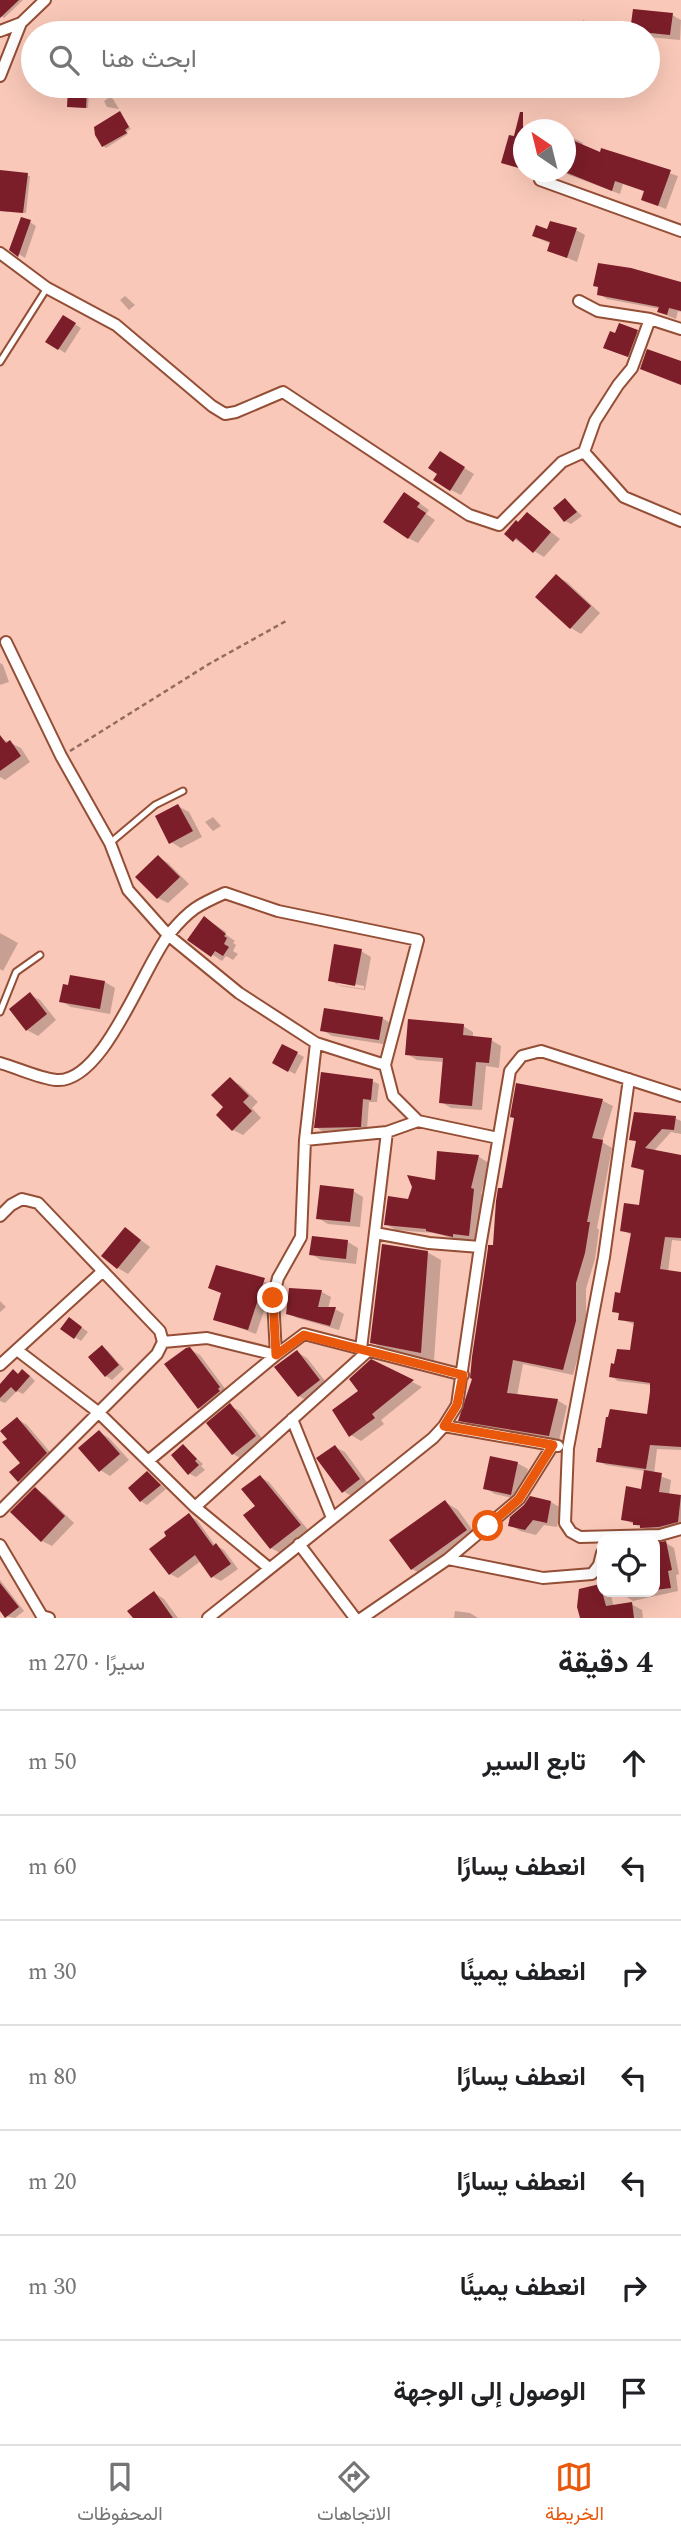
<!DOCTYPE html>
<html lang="ar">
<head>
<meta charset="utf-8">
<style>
  body { margin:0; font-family:Spectral,Vazirmatn,serif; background:#f6f6f6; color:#202124; direction:rtl }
  .controls { position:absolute; right:21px; bottom:21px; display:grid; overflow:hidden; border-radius:14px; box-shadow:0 7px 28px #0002 }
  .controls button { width:63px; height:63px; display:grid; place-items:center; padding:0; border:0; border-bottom:2px solid #e0e0e0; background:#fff; color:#202124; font:35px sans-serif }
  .compass { position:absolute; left:513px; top:119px; width:63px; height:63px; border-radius:50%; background:#fff; box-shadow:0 7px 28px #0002; rotate:325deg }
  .stop { position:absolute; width:21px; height:21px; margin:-16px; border:5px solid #ea580c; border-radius:50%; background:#fff }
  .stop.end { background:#ea580c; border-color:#fff; box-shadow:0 2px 7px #0008 }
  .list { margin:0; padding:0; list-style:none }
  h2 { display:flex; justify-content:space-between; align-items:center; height:91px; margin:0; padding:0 28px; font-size:30px }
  h2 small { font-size:23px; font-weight:400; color:#757577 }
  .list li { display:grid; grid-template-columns:46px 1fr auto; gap:21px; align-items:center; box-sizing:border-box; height:105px; padding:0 28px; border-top:2px solid #e0e0e0 }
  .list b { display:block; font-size:26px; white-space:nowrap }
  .list em { font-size:23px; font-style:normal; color:#757577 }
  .icon { flex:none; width:38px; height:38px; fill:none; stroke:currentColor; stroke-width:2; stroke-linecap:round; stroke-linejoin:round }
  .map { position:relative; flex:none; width:681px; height:1618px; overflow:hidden; direction:ltr }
  .search { position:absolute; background:#fff; box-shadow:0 7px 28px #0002; left:21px; right:21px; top:21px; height:77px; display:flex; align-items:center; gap:18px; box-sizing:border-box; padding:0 24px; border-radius:38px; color:#757577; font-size:26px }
  .sheet { height:826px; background:#fff }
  nav { display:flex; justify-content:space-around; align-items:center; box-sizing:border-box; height:98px; border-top:2px solid #e0e0e0; background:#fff; font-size:19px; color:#757577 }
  nav a { display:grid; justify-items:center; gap:4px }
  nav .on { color:#ea580c }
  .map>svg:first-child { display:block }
</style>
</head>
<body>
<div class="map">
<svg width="681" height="1618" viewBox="0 0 681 1618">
  <rect width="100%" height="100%" fill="#f9c8b8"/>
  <path fill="#0003" fill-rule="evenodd" d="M0 0H23L4 18 0 15Z
    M672 15 681 20 680 40 648 37V33H637L632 30Z
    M583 20 594 25 590 33 580 30Z
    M42 86H75L74 90 86 91 89 92 88 108 72 107 70 94 44 91Z
    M110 97 113 99 119 109 107 107 104 101Z
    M120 113 131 129 127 131 128 134 106 148 103 146Z
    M518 125 536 130H524V170L503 163Z
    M566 137 575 139 583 143 582 146 601 154 603 151 678 176 666 209 643 200 646 192 623 184 620 194 561 172H566Z
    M0 172 30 176 26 213 0 211Z
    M30 222 36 226 25 258 11 249Z
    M576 230 585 235 577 262 549 250 551 244 534 236 548 231Z
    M681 283V312L678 311 676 319 668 316 660 309 607 299 599 294Z
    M125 296 135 305 129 310 120 300Z
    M64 317 81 328 65 353 48 342Z
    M637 332 643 335 634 359 612 351 616 335Z
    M450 459 474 474 461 495 451 490Z
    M415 500 429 510 426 514 435 520 418 543 408 538Z
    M566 500 582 516 571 524 565 521Z
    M527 514 560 539 544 557 506 534Z
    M556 576 567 582 600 613 581 634 571 628 537 597Z
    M0 663 3 665 9 682 0 685Z
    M0 738 21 748 30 762 5 780 0 777Z
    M178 806 189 812 202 837 181 848 171 842Z
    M213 817 221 826 213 831 205 822Z
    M158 857 168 863 189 884 168 903 158 898Z
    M205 918 226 932 225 934 235 941 233 943 236 945 233 951 238 954 233 960 226 956 222 961 190 940Z
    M0 933 18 943 3 971 0 969Z
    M361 951 371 957 365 990 340 986 330 980ZM338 981 364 986V989L338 985Z
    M71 977 105 982 115 988 110 1014 71 1007 61 1001 69 987Z
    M30 995 40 1000 56 1020 38 1036 27 1030Z
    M382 1018 392 1024 389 1045 332 1036 322 1030Z
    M463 1026 473 1032V1038L491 1040 501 1046 499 1068 486 1066 482 1110 451 1108 441 1102 445 1062 417 1060 407 1054Z
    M283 1046 304 1057 295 1074 274 1063Z
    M230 1079 240 1085 258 1102 252 1108 261 1118 243 1135 233 1130 226 1107Z
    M372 1081 379 1084 377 1102H369L367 1129 322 1131 316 1127Z
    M517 1085 603 1101 613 1106 602 1142 612 1148 597 1228 599 1230 595 1259 586 1289V1328L573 1375 523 1364 517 1396 557 1400 567 1406 559 1441 470 1425 460 1420 474 1379 512 1142Z
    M675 1118 681 1121V1134L671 1132 653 1152 681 1157V1241L672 1240 668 1272 681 1274V1450L657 1449 654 1474 671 1480 669 1495 681 1497V1528L651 1532 623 1519 642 1491 645 1471 606 1465 598 1461 649 1416 652 1385 618 1381 611 1376 632 1352 636 1325 620 1319V1314L614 1311 622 1295 632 1235 622 1230 640 1207 646 1172 633 1166 637 1142 631 1139Z
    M439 1153 479 1157 489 1163 481 1194 484 1196 479 1240 464 1239 463 1241 433 1233 396 1230 386 1224 410 1201 414 1187 436 1182Z
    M353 1191 363 1197 360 1227 328 1224 318 1218Z
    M126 1229 150 1247 128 1274 118 1268Z
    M313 1238 348 1242 358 1248 356 1264 321 1260 311 1254Z
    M427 1252 441 1260 434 1360 385 1350 372 1342Z
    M236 1272 273 1285 256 1334 215 1319Z
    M290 1290 322 1292 331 1297 328 1309H335L344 1314 339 1330 297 1318 288 1313Z
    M0 1301 6 1307 0 1312Z
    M76 1323 88 1332 81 1341 75 1337Z
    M102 1347 108 1351 124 1369 112 1380 106 1376Z
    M189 1349 200 1355 229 1394 209 1414 199 1408Z
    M297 1352 307 1358 329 1386 309 1402 299 1396Z
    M371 1361 422 1387 381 1420 384 1424 361 1441 351 1435 361 1391Z
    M14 1371 19 1375H29L35 1381 23 1394 17 1391 5 1403 0 1401V1384Z
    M230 1406 240 1411 265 1442 244 1460 233 1454 209 1423Z
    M17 1419 27 1425 56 1459 29 1487 19 1481 22 1464Z
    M99 1432 109 1438 129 1460 110 1476 100 1470Z
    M183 1446 203 1464 201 1466 205 1470 196 1477 190 1474 173 1455Z
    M335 1447 345 1452 369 1485 353 1497 343 1491Z
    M517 1463 528 1469 521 1500 495 1494 485 1488Z
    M147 1473 166 1489 147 1505 141 1501Z
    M260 1477 269 1482 309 1531 280 1553 271 1548 257 1507Z
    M35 1490 45 1495 74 1523 52 1546 42 1541Z
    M531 1498 551 1502 561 1508 557 1527 544 1525 536 1535 520 1531 510 1525Z
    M445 1502 458 1510 479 1539 426 1577 412 1569 392 1540Z
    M189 1516 197 1520 215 1545 224 1550 238 1569 221 1581 213 1577 201 1561 178 1578 170 1574Z
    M666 1543 674 1548 679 1574 676 1575 678 1591 633 1601 625 1596V1592H655V1544Z
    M0 1580 24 1611 15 1618 6 1616 0 1608Z
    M599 1585 602 1587V1592H610L614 1607 631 1604 642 1610 643 1618H580Z
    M154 1593 164 1599 178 1618H135L130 1611Z
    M455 1611 470 1613 478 1618H454Z"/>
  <path fill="#7c1e29" d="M0 0H19L0 18Z
    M633 9 673 13 670 35 630 31Z
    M68 88 87 89 86 108 67 107Z
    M120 111 129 127 125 130 127 133 102 147 95 135 94 127Z
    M520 112H523V169L501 163 509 135 514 136Z
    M565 137 600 152 601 148 671 170 658 206 641 200 644 191 615 181 612 191 565 172Z
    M0 170 28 173 23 213 0 211Z
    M21 217 31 220 18 257 9 250Z
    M550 221 577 228 567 258 547 251 550 242 532 236 536 225 547 229Z
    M598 263 631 268 681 282V311L669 308 667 315 657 312 659 307 597 295 598 287 593 286Z
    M63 315 76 323 58 350 45 342Z
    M619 323 638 330 628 357 603 348 610 331 615 333Z
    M647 349 681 361V385L640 369Z
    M440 451 465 467 450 491 433 480 437 474 428 468Z
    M404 492 420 503 417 507 426 513 408 539 383 522Z
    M565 498 577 512 564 522 553 508Z
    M527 512 551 532 533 553 516 538 513 542 504 534 516 520 518 522Z
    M556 574 591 606 570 629 535 597Z
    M0 735 6 743 10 740 21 756 0 771Z
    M178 804 193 831 169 844 155 816Z
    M158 855 180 877 157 899 135 877Z
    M204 916 226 934 224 936 227 938 224 944 229 947 223 956 215 951 211 957 187 940Z
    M334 944 362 949 355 986 328 981Z
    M70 975 105 981 100 1009 59 1002 63 984 68 985Z
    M30 992 47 1014 26 1031 9 1009Z
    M324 1008 383 1017 379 1040 320 1031Z
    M408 1019 464 1024 463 1035 492 1038 489 1063 476 1062 472 1106 439 1103 443 1058 405 1055Z
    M282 1044 298 1052 288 1072 272 1063Z
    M321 1072 373 1079 371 1100 363 1099 361 1127 314 1128Z
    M230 1077 249 1096 243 1102 252 1111 232 1131 216 1115 223 1107 211 1095Z
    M516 1083 603 1099 592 1138 603 1140 587 1222H590L585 1253 576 1283V1321L563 1370 513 1360 507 1393 558 1399 549 1436 458 1421 472 1379 470 1378 472 1357 488 1248V1245H493L496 1201 498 1188H502L510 1142 514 1118 510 1117Z
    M634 1112 676 1116 674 1130 662 1129 645 1148 681 1155V1238L665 1237 660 1269 681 1272V1447L650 1445 646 1469 596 1462 598 1448H601L606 1417H608L610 1409 647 1414 650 1392V1383L609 1377 611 1363 614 1364 617 1349 630 1350 634 1322 618 1320 619 1313 612 1312 615 1292 620 1293 631 1233 620 1231 624 1203 639 1205 644 1170 631 1167 636 1141 629 1140Z
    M437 1151 479 1155 471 1188 474 1189 469 1236 453 1234V1237L426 1231V1229L384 1225 388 1196 408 1199 412 1187 407 1175 435 1180Z
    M320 1185 354 1189 350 1222 316 1219Z
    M125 1227 141 1240 117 1269 101 1256Z
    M312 1236 348 1240 346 1259 309 1255Z
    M382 1244 428 1251 421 1353 370 1343Z
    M216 1265 265 1278 248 1330 213 1320 221 1293 208 1288Z
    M289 1288 322 1290 318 1307H336L330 1326 286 1314Z
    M69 1317 82 1327 74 1339 60 1329Z
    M102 1345 119 1365 105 1377 88 1357Z
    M190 1347 220 1387 218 1389 220 1391 198 1409 164 1364 186 1348Z
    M297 1350 320 1380 298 1397 274 1367Z
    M371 1359 414 1380 372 1414 375 1418 349 1437 332 1410 358 1391 349 1379Z
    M13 1369 18 1374 22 1369 30 1376 16 1392 11 1387 0 1398V1384Z
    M230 1403 256 1436 232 1455 206 1423Z
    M17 1417 47 1453 18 1482 9 1472 20 1463 2 1442 7 1439 0 1431Z
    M99 1430 120 1454 99 1472 78 1448Z
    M183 1444 197 1459 195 1461 199 1465 188 1475 171 1455Z
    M335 1445 360 1479 342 1493 316 1458Z
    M490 1456 518 1462 511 1495 483 1489Z
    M644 1470 662 1473 659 1492 681 1495 678 1522 659 1527 640 1528V1525H633V1522L621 1520 626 1486 641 1489Z
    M147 1471 161 1485 140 1502 128 1488Z
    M260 1475 301 1525 270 1549 243 1515 255 1506 241 1489Z
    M35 1487 65 1516 41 1542 10 1512Z
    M530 1496 551 1501 547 1523 533 1520 525 1530 508 1526 510 1517 524 1505Z
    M445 1500 467 1530 411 1570 389 1540Z
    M189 1513 213 1546 216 1543 231 1564 211 1578 195 1555 169 1575 149 1549 166 1536 164 1532Z
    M666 1541 672 1570 668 1571 671 1588 655 1590V1543Z
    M0 1583 19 1607 5 1618 0 1611Z
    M600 1584 606 1606 632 1602 634 1618H580L577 1607 579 1589Z
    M154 1591 173 1618H133L127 1611Z"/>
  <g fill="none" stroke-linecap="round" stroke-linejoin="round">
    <g stroke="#944e36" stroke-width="9">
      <path id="service" d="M0 362 47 288
        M110 843 155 805 183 791
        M0 1012 16 972 40 955"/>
    </g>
    <g stroke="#944e36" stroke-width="14">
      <path id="minor" d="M0 31 21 23 45 0
        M0 76 21 23
        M540 180 681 231
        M0 253 47 288 116 325 212 406 225 414 236 412 283 392 469 515 499 525 562 462 584 452 595 421 618 385 632 368 650 319
        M579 301 598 311 650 319 681 329
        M584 452 624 497 681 521
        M6 642 61 756 110 843 128 890 168 935 239 993 316 1043 385 1065 393 1096 418 1121 498 1138
        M0 1063C18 1068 38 1078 56 1080 104 1084 144 964 170 933 190 909 198 905 225 893L278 911 418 940 385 1065
        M629 1079 604 1257 568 1448 565 1523 571 1532 580 1537 660 1535 681 1529
        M305 1140 387 1132 418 1121
        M0 1216 11 1205 22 1199 38 1203 160 1331 163 1342 157 1354 0 1511
        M375 1233 429 1243 480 1247
        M163 1342 207 1338 276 1355 273 1298 278 1278 301 1237 305 1140 316 1043
        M361 1349 387 1132
        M17 1350 98 1412 195 1507 269 1568
        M0 1365 103 1271
        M292 1419 332 1518
        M444 1426 558 1446
        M148 1461 276 1355 304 1334 463 1375
        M195 1507 368 1351
        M299 1544 355 1618
        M0 1545 42 1616 49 1618
        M448 1559 543 1578 592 1574 599 1565 602 1553
        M208 1618 433 1438 444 1426 457 1405 480 1247 510 1071 522 1056 541 1051 681 1096
        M362 1618 448 1559 519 1499 553 1445"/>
    </g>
    <path stroke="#936c5f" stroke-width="2.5" stroke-dasharray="5 3.5" stroke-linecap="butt" d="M70 751 209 664 286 621"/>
    <use href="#service" stroke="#fff" stroke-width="5"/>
    <use href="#minor" stroke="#fff" stroke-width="10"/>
  </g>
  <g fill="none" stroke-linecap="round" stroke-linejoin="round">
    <path stroke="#ea580c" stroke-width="9" d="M273 1298 276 1355 304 1335 463 1375 457 1405 444 1426 553 1445 519 1499 488 1526"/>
  </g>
</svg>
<div class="controls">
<button><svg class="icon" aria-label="locate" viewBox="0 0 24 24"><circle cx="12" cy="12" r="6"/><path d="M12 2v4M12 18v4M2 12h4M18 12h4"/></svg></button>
</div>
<svg class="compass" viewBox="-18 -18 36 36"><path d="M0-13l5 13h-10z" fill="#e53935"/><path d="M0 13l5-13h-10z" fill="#757577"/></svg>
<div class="stop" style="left:488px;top:1526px"></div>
<div class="stop end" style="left:273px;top:1298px"></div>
<div class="search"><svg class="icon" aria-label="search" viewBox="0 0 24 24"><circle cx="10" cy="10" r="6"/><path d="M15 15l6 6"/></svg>ابحث هنا</div>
</div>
<section class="sheet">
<h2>4 دقيقة<small>سيرًا · 270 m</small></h2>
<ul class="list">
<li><svg class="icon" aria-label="ahead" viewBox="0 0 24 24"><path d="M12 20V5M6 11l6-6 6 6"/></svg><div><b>تابع السير</b></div><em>50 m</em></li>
<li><svg class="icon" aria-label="left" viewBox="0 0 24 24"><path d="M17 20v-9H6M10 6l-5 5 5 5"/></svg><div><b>انعطف يسارًا</b></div><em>60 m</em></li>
<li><svg class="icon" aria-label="right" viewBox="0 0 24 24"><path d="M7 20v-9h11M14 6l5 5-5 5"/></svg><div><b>انعطف يمينًا</b></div><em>30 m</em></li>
<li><svg class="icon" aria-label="left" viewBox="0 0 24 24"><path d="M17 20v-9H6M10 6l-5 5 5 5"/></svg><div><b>انعطف يسارًا</b></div><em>80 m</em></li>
<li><svg class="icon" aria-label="left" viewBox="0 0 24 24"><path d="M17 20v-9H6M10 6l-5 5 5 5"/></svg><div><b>انعطف يسارًا</b></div><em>20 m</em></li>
<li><svg class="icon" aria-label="right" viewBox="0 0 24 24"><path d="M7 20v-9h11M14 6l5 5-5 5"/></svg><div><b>انعطف يمينًا</b></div><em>30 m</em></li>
<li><svg class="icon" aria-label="arrive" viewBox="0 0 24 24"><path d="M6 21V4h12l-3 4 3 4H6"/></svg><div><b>الوصول إلى الوجهة</b></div></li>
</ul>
</section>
<nav>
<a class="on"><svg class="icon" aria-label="map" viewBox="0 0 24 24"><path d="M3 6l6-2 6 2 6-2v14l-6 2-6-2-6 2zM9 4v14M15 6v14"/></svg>الخريطة</a>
<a><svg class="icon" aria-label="directions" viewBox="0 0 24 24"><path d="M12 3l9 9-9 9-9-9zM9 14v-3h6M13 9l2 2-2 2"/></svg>الاتجاهات</a>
<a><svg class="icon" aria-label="saved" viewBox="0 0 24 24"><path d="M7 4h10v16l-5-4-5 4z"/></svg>المحفوظات</a>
</nav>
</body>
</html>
